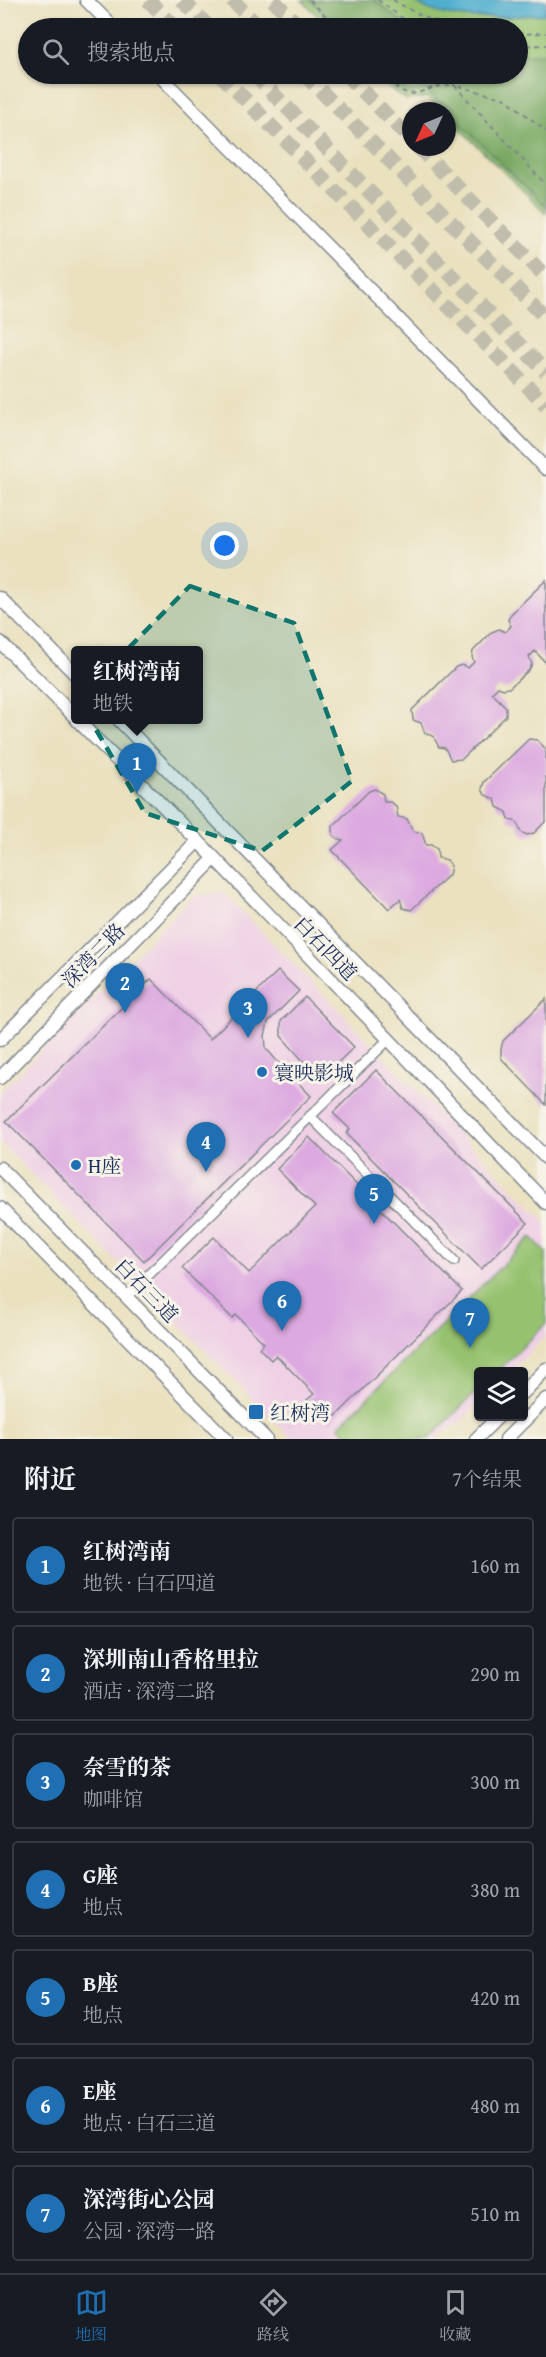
<!DOCTYPE html>
<html lang="zh">
<head>
<meta charset="utf-8">
<style>
  body { margin:0; font-family:"Gentium Book Plus","Noto Serif SC",serif; background:#20242c; color:#f1f3f6 }
  .controls { position:absolute; right:18px; bottom:18px; display:grid; overflow:hidden; border-radius:6px; box-shadow:0 2px 4px #0004 }
  .controls button { width:54px; height:54px; display:grid; place-items:center; padding:0; border:0; border-bottom:2px solid #363941; background:#171b24; color:#f1f3f6; font:30px sans-serif }
  .compass { position:absolute; left:402px; top:102px; width:54px; height:54px; border-radius:50%; background:#171b24; box-shadow:0 2px 4px #0004; rotate:226deg }
  .you { position:absolute; left:225px; top:546px; width:21px; height:21px; margin:-15px; border:4px solid #fff; border-radius:50%; background:#1a73e8; box-shadow:0 0 0 9px #1a73e833 }
  .badge { display:grid; place-items:center; width:39px; height:39px; border-radius:50%; background:#1f6fb2; color:#fff; font-size:20px; font-weight:700 }
  .pin { position:absolute; translate:-50% -50px; filter:drop-shadow(0 2px 3px #0008) }
  .pin::after { content:''; position:absolute; top:32px; width:21px; height:18px; background:inherit; clip-path:polygon(0 0,100% 0,50% 100%) }
  .popup { position:absolute; left:71px; top:646px; width:132px; height:78px; box-sizing:border-box; display:grid; place-content:center; border-radius:6px; background:#171b24; filter:drop-shadow(0 2px 4px #0005); font-size:20px; white-space:nowrap; color:#9ea1a6 }
  .popup b { font-size:22px; color:#f1f3f6 }
  .popup::after { content:''; position:absolute; left:50%; top:100%; margin-left:-12px; border:12px solid transparent; border-top-color:#171b24 }
  .list { margin:0; padding:0; list-style:none }
  h2 { display:flex; justify-content:space-between; align-items:center; height:78px; margin:0; padding:0 24px; font-size:26px }
  h2 small { font-size:20px; font-weight:400; color:#9ea1a6 }
  .list li { display:grid; grid-template-columns:39px 1fr auto; gap:18px; align-items:center; box-sizing:border-box; height:96px; margin:0 12px 12px; padding:0 12px; border:2px solid #363941; border-radius:6px }
  .list b { display:block; font-size:22px; white-space:nowrap }
  .list p { margin:0; font-size:20px; white-space:nowrap; color:#9ea1a6 }
  .list em { font-size:20px; font-style:normal; color:#9ea1a6 }
  .icon { flex:none; width:33px; height:33px; fill:none; stroke:currentColor; stroke-width:2; stroke-linecap:round; stroke-linejoin:round }
  .map { position:relative; flex:none; width:546px; height:1439px; overflow:hidden }
  .search { position:absolute; background:#171b24; box-shadow:0 2px 4px #0004; left:18px; right:18px; top:18px; height:66px; display:flex; align-items:center; gap:15px; box-sizing:border-box; padding:0 21px; border-radius:33px; color:#9ea1a6; font-size:22px }
  .sheet { height:834px; background:#171b24 }
  nav { display:flex; justify-content:space-around; align-items:center; box-sizing:border-box; height:84px; border-top:2px solid #363941; background:#171b24; font-size:16px; color:#9ea1a6 }
  nav a { display:grid; justify-items:center; gap:3px }
  nav .on { color:#1f6fb2 }
  .map>svg:first-child { display:block }
</style>
</head>
<body>
<div class="map">
<svg width="546" height="1439" viewBox="0 0 546 1439">
  <rect width="100%" height="100%" fill="#f7f3e8"/>
  <filter id="ink" filterUnits="userSpaceOnUse"><feTurbulence type="fractalNoise" baseFrequency=".0167" numOctaves="2"/><feDisplacementMap in="SourceGraphic" scale="12" xChannelSelector="R" yChannelSelector="G"/><feConvolveMatrix kernelMatrix="1 2 1 2 8 2 1 2 1" color-interpolation-filters="sRGB"/></filter>
  <filter id="wash" filterUnits="userSpaceOnUse"><feTurbulence type="fractalNoise" baseFrequency=".008" numOctaves="4" result="noise"/><feDisplacementMap in="SourceGraphic" scale="24" xChannelSelector="R" yChannelSelector="G"/><feGaussianBlur stdDeviation="1.35" result="paint"/><feColorMatrix in="noise" values="0 0 0 0 0 0 0 0 0 0 0 0 0 0 0 0 0 1.4 0 .05"/><feComposite in="paint" operator="in"/></filter>
  <g filter="url(#wash)">
    <rect width="100%" height="100%" fill="#eae1bf"/>
    <path fill="#efd0e5" d="M223 892 546 1223V1336L511 1371 478 1372V1404L462 1421 435 1439H292L0 1142V1093L192 897Z"/>
    <path fill="#96c270" stroke="#587867" stroke-width="1.5" d="M302 0H412C448 26 504 16 546 14V213L447 116V111H442L427 97 407 100 389 88 374 74H518V28H330Z
      M531 1237 546 1252V1324L498 1371 478 1372V1390L429 1439H351L339 1426Z"/>
    <path fill="#78a862" stroke="#4a6c60" stroke-width="1.5" d="M310 0H375L409 28H338Z
      M518 54H546V207L426 90 408 94 382 74H518Z"/>
    <path fill="#50afcf" stroke="#366f96" stroke-width="1.5" d="M412 0H546V14C504 16 448 26 412 0Z"/>
    <g id="blocks">
      <path fill="#dca9e0" d="M546 580V663L535 651 529 657 532 664 529 670 509 688 503 689 498 687 492 693 506 707V716L462 759 451 760 445 748 439 747 433 736 425 733 421 723 413 720 412 710 456 667 462 665 468 668 474 662 472 657 473 651 492 632 499 629 505 632 511 626 508 620 511 614Z
        M529 739 537 740 546 749V821L534 833 527 835 521 832 517 822 509 820 507 812 497 807 495 799 485 795 482 789 484 782Z
        M375 789 383 794 384 802H390L396 806 398 817 407 819 413 831 422 833 426 845H431L437 849 438 858 447 860 451 866 449 875 411 910 403 908 400 899 389 909 332 850 343 840 338 839 333 835V826L369 791Z
        M278 971 299 991 268 1022 265 1036 266 1048 276 1060 311 1096 144 1261 6 1121 151 979 210 1039Z
        M305 997 354 1047 320 1080 281 1036V1021Z
        M546 999V1105L501 1058V1049L503 1041Z
        M376 1070 528 1223 481 1269 346 1133 350 1129 333 1113Z
        M309 1137 462 1291 330 1422 307 1400 314 1394 276 1355 271 1360 259 1348 264 1343 236 1315 232 1318 182 1268 214 1237 249 1273 315 1207 277 1169Z"/>
    </g>
  </g>
  <g filter="url(#ink)">
    <use href="#blocks" fill-opacity="0" stroke="#82888e" stroke-width="1.5"/>
    <g fill="none" stroke-linecap="round" stroke-linejoin="round">
      <path stroke="#c1bdac" stroke-width="15" stroke-dasharray="15 8" stroke-linecap="butt" d="M148 0 176 28
        M273 0 301 28
        M220 74 546 405
        M346 74 411 140
        M418 147 546 277"/>
      <path stroke="#c1bdac" stroke-width="15" stroke-dasharray="15 8" stroke-linecap="butt" d="M182 0 210 28
        M232 0 260 28
        M254 74 546 372
        M304 74 546 318"/>
      <g stroke="#82888e" stroke-width="12">
        <path id="minor" d="M310 1116 454 1261
          M126 1297 388 1040"/>
      </g>
      <g stroke="#82888e" stroke-width="15">
        <path id="tertiary" d="M86 0 114 28
          M158 74 546 469
          M0 598 76 675
          M0 642 76 718
          M77 720 198 841 546 1203
          M119 720 546 1158
          M0 1040 198 841
          M0 1078 214 859
          M0 1168 266 1439
          M0 1208 226 1439
          M524 1392 546 1369
          M476 1439 499 1416
          M506 1439 546 1399"/>
      </g>
      <path stroke="#82888e" stroke-width="2" stroke-dasharray="4.5 4.5" stroke-linecap="butt" d="M310 0 337 28
        M378 0 409 23 420 28
        M393 0C416 14 437 24 464 28
        M518 34 546 33
        M518 46 546 45
        M381 74C417 110 415 85 454 85L546 185
        M447 74 454 85 506 99 546 131"/>
      <use href="#minor" stroke="#fff" stroke-width="9"/>
      <use href="#tertiary" stroke="#fff" stroke-width="12"/>
    </g>
  </g>
  <path fill="#0f766e" fill-opacity="0.2" stroke="#0f766e" stroke-width="4.5" stroke-dasharray="12 8" stroke-linejoin="round" d="M190 586 294 623 352 781 262 851 145 813 78 699Z"/>
  <g fill="#1f6fb2" stroke="#f7f3e8" stroke-width="2">
    <circle cx="262" cy="1072" r="6"/>
    <circle cx="76" cy="1165" r="6"/>
    <rect x="248" y="1404" width="16" height="16" rx="3"/>
  </g>
  <g text-anchor="middle" dominant-baseline="central" stroke-width="6" stroke-linejoin="round" paint-order="stroke">
    <g font-size="20" fill="#1b2f5e" stroke="#f7f3e8">
      <text transform="translate(326 948) rotate(46)">白石四道</text>
      <text transform="translate(93 955) rotate(-46)">深湾二路</text>
      <text transform="translate(147 1290) rotate(46)">白石三道</text>
    </g>
    <g font-size="20" fill="#1b2f5e" stroke="#f7f3e8" text-anchor="start">
      <text x="274" y="1072">寰映影城</text>
      <text x="88" y="1165">H座</text>
      <text x="270" y="1412">红树湾</text>
    </g>
  </g>
</svg>
<div class="controls">
<button><svg class="icon" aria-label="layers" viewBox="0 0 24 24"><path d="M12 4l9 5-9 5-9-5zM3 14l9 5 9-5"/></svg></button>
</div>
<svg class="compass" viewBox="-18 -18 36 36"><path d="M0-13l5 13h-10z" fill="#e53935"/><path d="M0 13l5-13h-10z" fill="#9ea1a6"/></svg>
<div class="you"></div>
<div class="pin badge" style="left:137px;top:793px">1</div>
<div class="popup"><b>红树湾南</b>地铁</div>
<div class="pin badge" style="left:125px;top:1013px">2</div>
<div class="pin badge" style="left:248px;top:1038px">3</div>
<div class="pin badge" style="left:206px;top:1172px">4</div>
<div class="pin badge" style="left:374px;top:1224px">5</div>
<div class="pin badge" style="left:282px;top:1331px">6</div>
<div class="pin badge" style="left:470px;top:1348px">7</div>
<div class="search"><svg class="icon" aria-label="search" viewBox="0 0 24 24"><circle cx="10" cy="10" r="6"/><path d="M15 15l6 6"/></svg>搜索地点</div>
</div>
<section class="sheet">
<h2>附近<small>7个结果</small></h2>
<ul class="list">
<li><span class="badge">1</span><div><b>红树湾南</b><p>地铁 · 白石四道</p></div><em>160 m</em></li>
<li><span class="badge">2</span><div><b>深圳南山香格里拉</b><p>酒店 · 深湾二路</p></div><em>290 m</em></li>
<li><span class="badge">3</span><div><b>奈雪的茶</b><p>咖啡馆</p></div><em>300 m</em></li>
<li><span class="badge">4</span><div><b>G座</b><p>地点</p></div><em>380 m</em></li>
<li><span class="badge">5</span><div><b>B座</b><p>地点</p></div><em>420 m</em></li>
<li><span class="badge">6</span><div><b>E座</b><p>地点 · 白石三道</p></div><em>480 m</em></li>
<li><span class="badge">7</span><div><b>深湾街心公园</b><p>公园 · 深湾一路</p></div><em>510 m</em></li>
</ul>
</section>
<nav>
<a class="on"><svg class="icon" aria-label="map" viewBox="0 0 24 24"><path d="M3 6l6-2 6 2 6-2v14l-6 2-6-2-6 2zM9 4v14M15 6v14"/></svg>地图</a>
<a><svg class="icon" aria-label="directions" viewBox="0 0 24 24"><path d="M12 3l9 9-9 9-9-9zM9 14v-3h6M13 9l2 2-2 2"/></svg>路线</a>
<a><svg class="icon" aria-label="saved" viewBox="0 0 24 24"><path d="M7 4h10v16l-5-4-5 4z"/></svg>收藏</a>
</nav>
</body>
</html>
